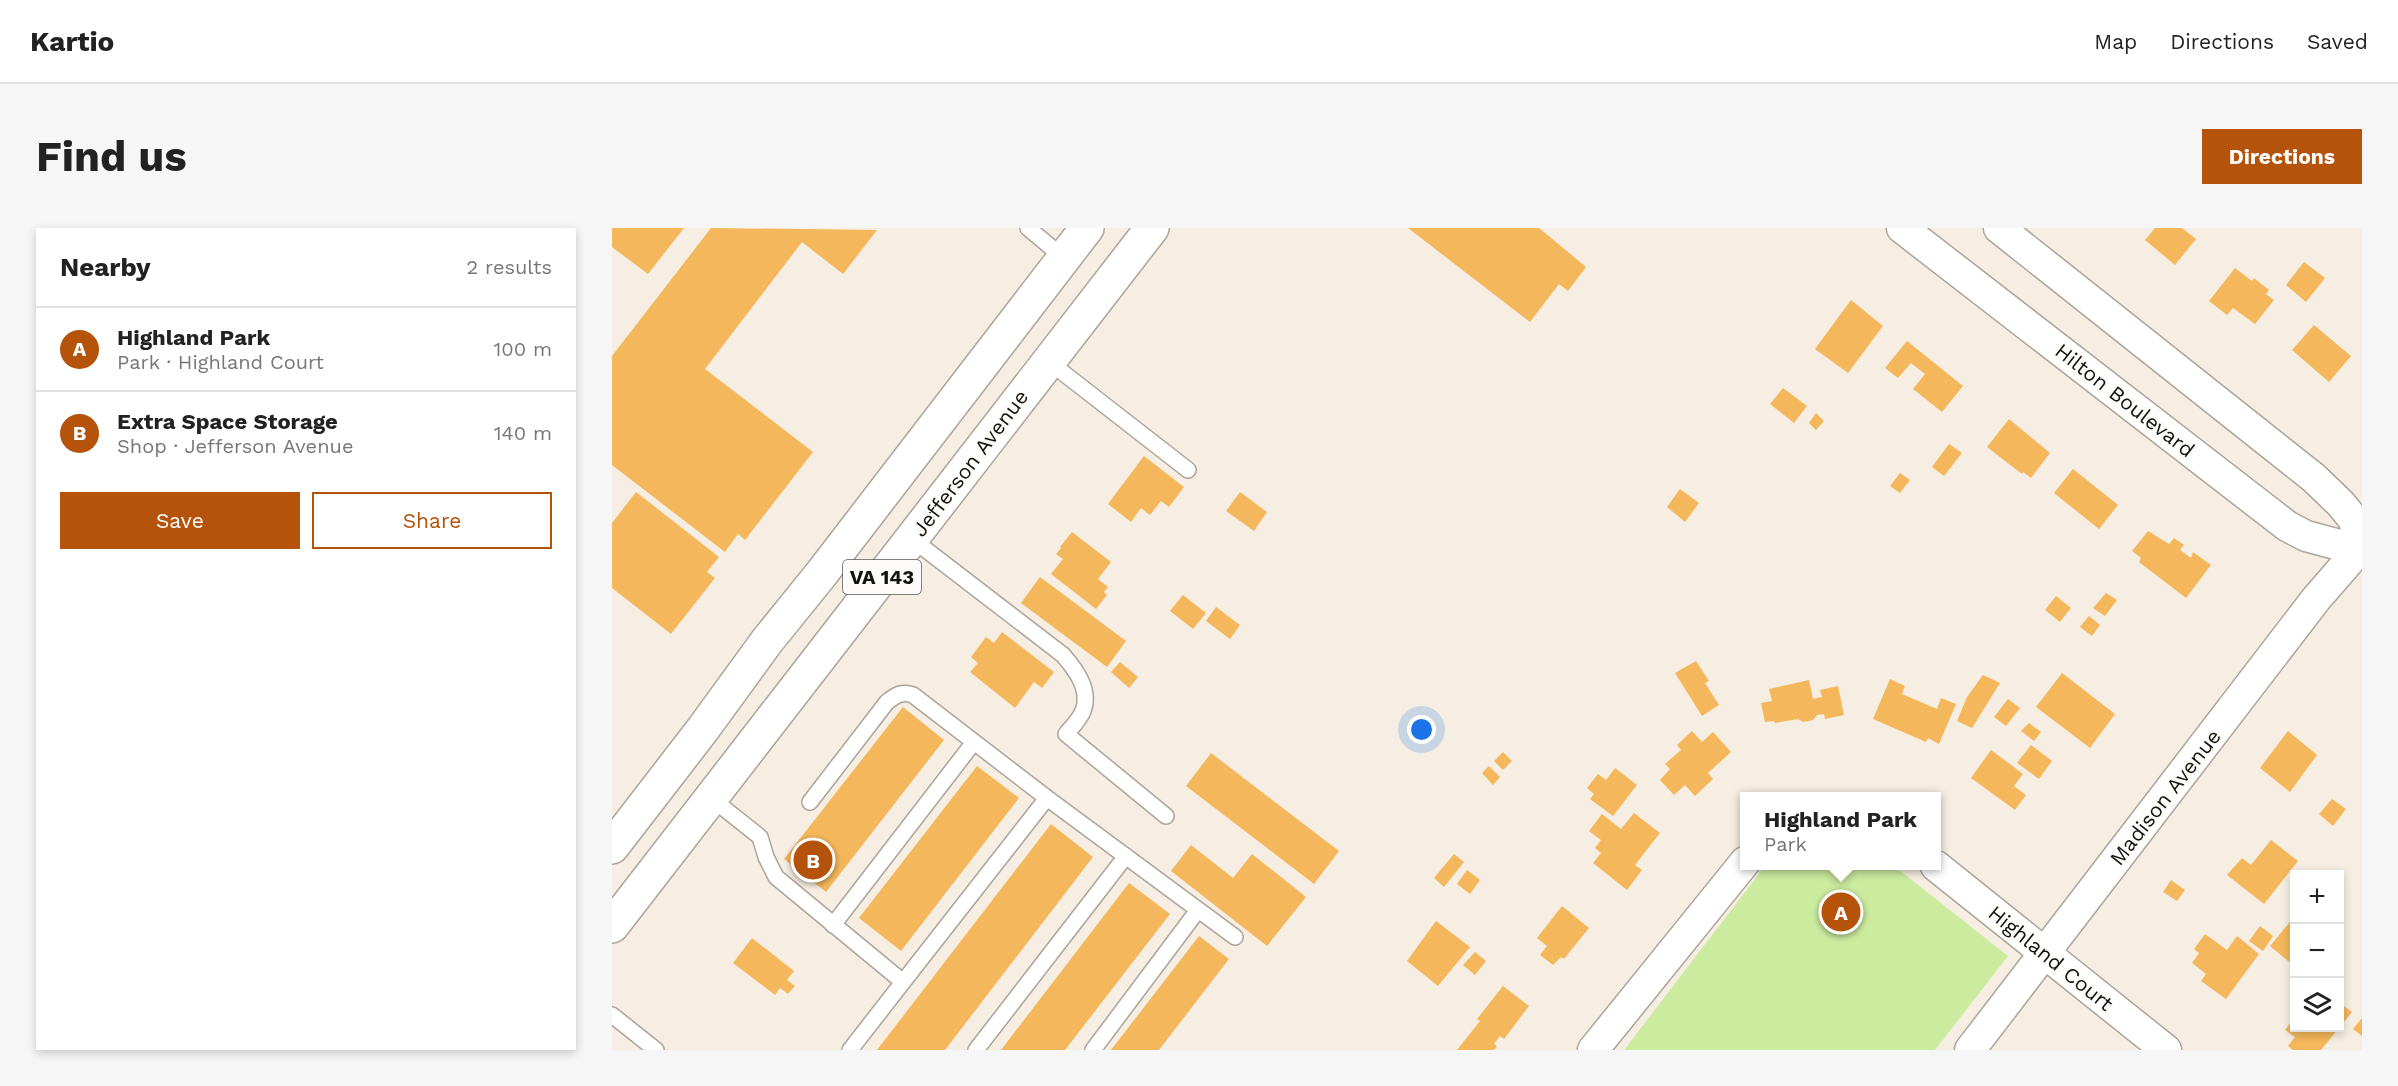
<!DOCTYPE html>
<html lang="en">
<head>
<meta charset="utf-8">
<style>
  body { margin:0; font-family:"Work Sans",sans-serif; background:#f6f6f6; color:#222 }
  .controls { position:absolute; right:18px; bottom:18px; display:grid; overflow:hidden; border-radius:0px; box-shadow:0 3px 9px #0003 }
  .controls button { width:54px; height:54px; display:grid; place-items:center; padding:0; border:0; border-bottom:2px solid #e0e0e0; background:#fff; color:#222; font:30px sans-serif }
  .you { position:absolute; left:810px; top:502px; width:21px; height:21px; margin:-15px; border:4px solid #fff; border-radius:50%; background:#1a73e8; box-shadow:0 0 0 9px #1a73e833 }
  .badge { display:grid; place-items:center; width:39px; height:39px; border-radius:50%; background:#b45309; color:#fff; font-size:20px; font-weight:700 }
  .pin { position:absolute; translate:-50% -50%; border:3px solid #fff; box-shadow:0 2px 6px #0006 }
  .popup { position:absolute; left:1128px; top:564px; width:201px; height:78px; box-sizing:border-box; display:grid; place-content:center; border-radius:0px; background:#fff; filter:drop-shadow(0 2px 4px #0005); font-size:20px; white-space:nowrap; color:#767676 }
  .popup b { font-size:22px; color:#222 }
  .popup::after { content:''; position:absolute; left:50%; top:100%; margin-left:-12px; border:12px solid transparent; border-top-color:#fff }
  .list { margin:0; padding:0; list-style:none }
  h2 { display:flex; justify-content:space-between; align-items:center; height:78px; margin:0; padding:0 24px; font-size:26px }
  h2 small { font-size:20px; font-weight:400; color:#767676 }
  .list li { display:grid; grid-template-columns:39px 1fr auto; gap:18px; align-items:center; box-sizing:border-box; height:84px; padding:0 24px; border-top:2px solid #e0e0e0 }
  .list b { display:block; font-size:22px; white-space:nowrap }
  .list p { margin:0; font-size:20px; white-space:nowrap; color:#767676 }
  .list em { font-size:20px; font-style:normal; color:#767676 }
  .actions { display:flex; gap:12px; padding:18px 24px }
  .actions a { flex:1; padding:14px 0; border:2px solid #b45309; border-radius:0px; text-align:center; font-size:21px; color:#b45309 }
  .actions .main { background:#b45309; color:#fff }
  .icon { flex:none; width:33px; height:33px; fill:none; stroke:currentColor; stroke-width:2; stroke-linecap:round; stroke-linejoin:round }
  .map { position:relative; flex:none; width:1750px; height:822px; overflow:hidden; border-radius:0px }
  header { display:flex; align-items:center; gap:36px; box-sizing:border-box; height:84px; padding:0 30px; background:#fff; border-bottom:2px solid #e0e0e0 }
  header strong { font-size:28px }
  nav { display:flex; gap:33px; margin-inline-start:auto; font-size:21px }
  .intro { display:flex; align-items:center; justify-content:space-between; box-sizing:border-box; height:144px; padding:0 36px }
  h1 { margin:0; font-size:42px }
  .button { padding:15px 27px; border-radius:0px; background:#b45309; color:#fff; font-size:21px; font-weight:700 }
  main { display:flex; gap:36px; padding:0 36px }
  aside { flex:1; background:#fff; border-radius:0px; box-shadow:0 3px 9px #0003 }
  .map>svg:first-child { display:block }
</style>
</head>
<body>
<header>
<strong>Kartio</strong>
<nav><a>Map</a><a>Directions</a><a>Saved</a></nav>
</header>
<div class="intro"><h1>Find us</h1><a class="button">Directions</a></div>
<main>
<aside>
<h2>Nearby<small>2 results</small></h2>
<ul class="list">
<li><span class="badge">A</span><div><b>Highland Park</b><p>Park · Highland Court</p></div><em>100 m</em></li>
<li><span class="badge">B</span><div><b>Extra Space Storage</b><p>Shop · Jefferson Avenue</p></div><em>140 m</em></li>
</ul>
<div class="actions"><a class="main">Save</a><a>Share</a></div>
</aside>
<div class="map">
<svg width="1750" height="822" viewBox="0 0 1750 822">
  <rect width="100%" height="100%" fill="#f6eee2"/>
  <path fill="#cbeb9f" d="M1153 638H1282L1396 728 1323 822H1012Z"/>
  <path fill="#f4b75b" d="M0 0H72L36 46 0 19Z
    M99 0 265 2 231 46 190 14 93 141 201 224 133 312 126 306 113 324 0 237V128Z
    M796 0H927L974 39 956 63 947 56 918 94Z
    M1543 0H1570L1584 11 1563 37 1533 12Z
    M1692 34 1713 50 1694 74 1674 57Z
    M1623 40 1640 53 1642 50 1657 62 1654 66 1662 72 1643 96 1621 80 1615 87 1597 73Z
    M1239 72 1271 98 1236 145 1203 121Z
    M1702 97 1739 128 1717 154 1680 122Z
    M1295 113 1351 158 1330 184 1301 161 1313 146 1299 135 1286 150 1273 140Z
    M1171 160 1195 178 1182 195 1158 176Z
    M1204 185 1212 193 1204 202 1197 195Z
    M1397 191 1438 225 1419 250 1411 244 1410 246 1375 219Z
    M1337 216 1350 225 1332 248 1320 239Z
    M532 228 572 259 557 279 549 273 538 287 529 280 519 294 496 276Z
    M1461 241 1506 277 1487 301 1442 265Z
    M1288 245 1298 252 1288 265 1278 258Z
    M1068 261 1087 275 1073 294 1055 279Z
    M24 264 107 329 95 344 103 350 59 406 0 360V295Z
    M628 264 655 284 642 303 614 283Z
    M1536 303 1557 316 1562 310 1572 317 1568 322 1579 330 1581 324 1599 337 1574 370 1527 334 1529 330 1520 323Z
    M460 304 499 334 486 351 496 359 492 364 495 367 484 381 439 346 451 331 444 326 449 320 448 319Z
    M428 349 514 413 495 439 409 375Z
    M1494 365 1505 372 1493 388 1481 380Z
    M571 367 594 385 581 401 558 383Z
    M1444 368 1459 380 1448 394 1433 382Z
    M604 379 628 397 618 411 594 393Z
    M1477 388 1488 397 1480 408 1468 399Z
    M390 404 442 444 430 460 422 454 403 480 358 444 366 435 359 429 374 409 382 415Z
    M1084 433 1097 453 1093 455 1107 477 1090 488 1063 445Z
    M508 434 526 449 517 460 499 444Z
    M1450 445 1503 486 1478 520 1424 479Z
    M1371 447 1388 455 1360 500 1345 493 1355 469Z
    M1278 451 1293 458 1290 466 1325 481 1329 470 1344 476 1327 516 1316 510 1314 514 1261 491Z
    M1197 452 1201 471 1210 469 1208 462 1226 458 1232 487 1213 491 1212 486 1205 487 1201 492 1191 494 1186 491 1163 495 1162 493 1153 494 1149 475 1160 473 1157 461Z
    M1396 471 1408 480 1394 498 1382 489Z
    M291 479 332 512 214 664 172 631Z
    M1417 495 1429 504 1422 513 1409 503Z
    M1080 503 1090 514 1101 504 1119 524 1096 545 1101 551 1083 568 1073 557 1062 567 1048 552 1058 541 1053 536 1069 522 1065 517Z
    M1676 503 1705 527 1678 564 1648 540Z
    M1419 517 1440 533 1427 551 1405 535Z
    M1379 522 1411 546 1402 558 1414 567 1403 582 1359 550Z
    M891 524 900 533 891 542 882 533Z
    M599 525 727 623 702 656 574 558Z
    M365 538 407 570 289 723 247 690Z
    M877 538 888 549 881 557 870 545Z
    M1003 540 1025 557 1001 588 978 571 982 566 975 560 986 546 994 552Z
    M1720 571 1734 581 1721 598 1707 586Z
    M1022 585 1048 605 1023 637 1030 642 1015 662 981 635 989 625 983 620 989 612 977 603 990 586 1009 601Z
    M439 596 481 629 333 822H265Z
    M1659 612 1686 633 1652 676 1615 647 1630 630 1639 637Z
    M579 617 621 650 640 626 694 669 655 718 559 643Z
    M842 626 852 634 832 659 822 650Z
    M855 642 868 652 858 666 845 656Z
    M1559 652 1573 662 1565 673 1551 664Z
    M517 655 558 686 453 822H389Z
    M950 678 977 700 952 731 949 729 941 737 928 727 935 718 925 710Z
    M1682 689V738L1658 718Z
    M824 693 858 719 826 758 795 733Z
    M1648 698 1661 708 1651 723 1637 713Z
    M1593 706 1615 722 1625 708 1647 726 1614 771 1589 753 1594 746 1580 735 1587 725 1582 721Z
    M587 708 617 731 547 822H499Z
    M140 710 182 743 175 752 183 758 176 766 168 760 163 767 121 735Z
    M863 724 874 733 863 747 851 737Z
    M891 758 917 778 892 811 888 808 882 816 885 818 882 822H845L868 793 865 791Z
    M1728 775 1740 784 1728 799Z
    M1682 790V800H1727L1709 822H1681L1676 818 1683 809 1673 802Z
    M1750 790V808L1741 801Z"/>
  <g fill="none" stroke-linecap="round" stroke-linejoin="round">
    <g stroke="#aca499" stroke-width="18">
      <path id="service" d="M416 0 452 30
        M436 133 576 242
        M300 311 451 427C464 442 479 462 471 483 468 491 460 499 454 506L554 588
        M99 570 148 609 154 629 164 649 291 754 435 570 623 709
        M198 574 275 474C284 467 290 463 301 467L435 570
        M221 697 362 514
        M0 787 44 822
        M238 822 291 754
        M364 822 514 628
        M481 822 586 682"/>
    </g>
    <g stroke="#aca499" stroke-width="33">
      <path id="minor" d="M1290 0 1675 298 1694 308 1750 323
        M1387 0 1702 250 1729 276 1742 292 1748 321
        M1324 638 1554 822
        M981 822 1133 634
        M1358 822 1704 371 1750 318"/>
    </g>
    <g stroke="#aca499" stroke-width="36">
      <path id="primary" d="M0 619 91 501 155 413 210 345 475 0
        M0 698 540 0"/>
    </g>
    <use href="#service" stroke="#fff" stroke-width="15"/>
    <use href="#minor" stroke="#fff" stroke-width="30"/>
    <use href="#primary" stroke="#fff" stroke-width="33"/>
  </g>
  <g text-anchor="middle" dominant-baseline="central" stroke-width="5" stroke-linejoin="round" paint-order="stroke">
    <rect fill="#fefcfa" stroke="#5b5855" stroke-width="1.5" x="231" y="332" width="78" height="34" rx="4.5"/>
    <g font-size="20" font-weight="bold" fill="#15120e">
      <text x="270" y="349">VA 143</text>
    </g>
    <g font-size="21" fill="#15120e" stroke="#fefcfa">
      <text transform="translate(1513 172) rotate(38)">Hilton Boulevard</text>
      <text transform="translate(358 235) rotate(-53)">Jefferson Avenue</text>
      <text transform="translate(1553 569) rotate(-52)">Madison Avenue</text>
      <text transform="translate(1439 730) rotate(39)">Highland Court</text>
    </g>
  </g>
</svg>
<div class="controls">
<button>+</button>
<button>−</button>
<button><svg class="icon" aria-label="layers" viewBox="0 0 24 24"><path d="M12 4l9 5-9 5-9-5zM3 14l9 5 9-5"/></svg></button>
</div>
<div class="you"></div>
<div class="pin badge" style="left:1229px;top:684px">A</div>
<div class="popup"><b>Highland Park</b>Park</div>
<div class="pin badge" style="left:201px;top:632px">B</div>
</div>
</main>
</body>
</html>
